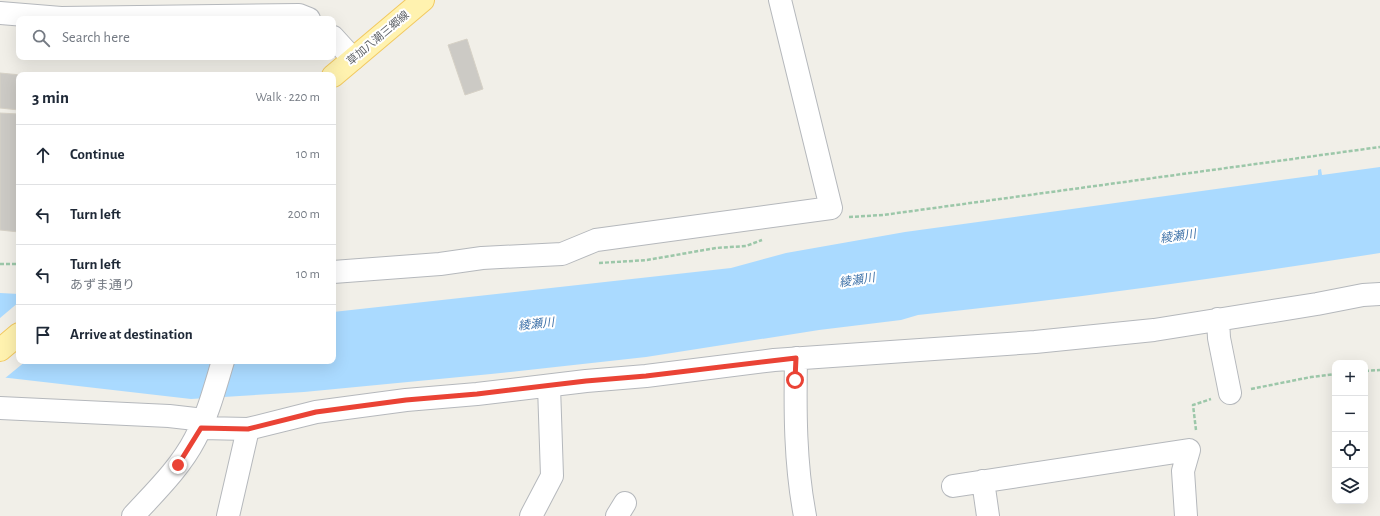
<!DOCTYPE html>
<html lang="en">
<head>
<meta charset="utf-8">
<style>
  body { margin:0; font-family:"Alegreya Sans","Noto Sans JP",sans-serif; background:#f2f2f3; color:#1f2937 }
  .controls { position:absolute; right:12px; bottom:12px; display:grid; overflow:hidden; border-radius:8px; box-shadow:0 4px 16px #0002 }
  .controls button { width:36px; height:36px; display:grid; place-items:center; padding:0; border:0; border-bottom:1px solid #e0e1e3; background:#fff; color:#1f2937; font:20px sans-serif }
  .stop { position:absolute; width:12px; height:12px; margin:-9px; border:3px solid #ea4335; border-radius:50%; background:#fff }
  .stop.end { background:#ea4335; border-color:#fff; box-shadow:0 1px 4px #0008 }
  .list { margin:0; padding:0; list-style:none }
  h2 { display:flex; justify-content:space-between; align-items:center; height:52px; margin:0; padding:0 16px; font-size:17px }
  h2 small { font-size:13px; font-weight:400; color:#747a83 }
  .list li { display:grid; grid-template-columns:26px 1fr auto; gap:12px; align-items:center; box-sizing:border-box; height:60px; padding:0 16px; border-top:1px solid #e0e1e3 }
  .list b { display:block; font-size:15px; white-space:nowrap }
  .list p { margin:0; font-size:13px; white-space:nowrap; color:#747a83 }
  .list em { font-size:13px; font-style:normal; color:#747a83 }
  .icon { flex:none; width:22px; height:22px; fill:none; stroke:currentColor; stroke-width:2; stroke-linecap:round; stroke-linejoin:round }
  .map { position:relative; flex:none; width:1380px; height:516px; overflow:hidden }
  .search { position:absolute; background:#fff; box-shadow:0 4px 16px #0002; left:16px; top:16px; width:320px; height:44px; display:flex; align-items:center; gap:10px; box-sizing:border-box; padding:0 14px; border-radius:8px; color:#747a83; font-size:15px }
  .panel { position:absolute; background:#fff; box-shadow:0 4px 16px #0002; left:16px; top:72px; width:320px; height:292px; border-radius:8px }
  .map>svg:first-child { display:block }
</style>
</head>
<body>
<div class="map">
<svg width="1380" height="516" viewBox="0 0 1380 516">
  <rect width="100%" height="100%" fill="#f1efe8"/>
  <path fill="#aadaff" d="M1380 167V253C1226 277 1073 299 918 315L901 320 819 330 646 357 491 374 304 392 191 399 0 377V293L19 294V361H333V312L731 268 786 253 905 232 1318 175V170L1321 169 1322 175Z"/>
  <path fill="#f1efe8" d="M19 302V361H26L4 379H0V318Z"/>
  <path fill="#cccac5" stroke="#d6d1c6" d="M467 39 483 89 465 95 448 45Z
    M0 73 21 75H19V110L0 108Z
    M0 113 19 114V232L0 230Z"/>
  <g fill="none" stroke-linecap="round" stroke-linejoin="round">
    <g stroke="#b5b8bc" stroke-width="24">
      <path id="minor" d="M0 13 61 18 299 15 309 19
        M333 37 353 59
        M333 272 440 264 482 258 562 254 596 240 831 208 780 0
        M1218 319 1219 338 1230 393
        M796 358C795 410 795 464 805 516
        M0 408 169 416 204 420
        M201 428 248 429 316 412 406 400 477 394 586 381 646 376 774 360 1035 342 1154 330 1317 304 1363 295 1380 294
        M983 481 988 516
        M953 486 1189 450 1183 471 1186 516
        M133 516C155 492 180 468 195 439 208 415 215 387 223 361
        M228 516 248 429
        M531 516 552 476 549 386
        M617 516 625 503"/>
    </g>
    <g stroke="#f2c960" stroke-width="24">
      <path id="major" d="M333 76 423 0
        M0 350 19 334"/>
    </g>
    <path stroke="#9cc7a9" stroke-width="2.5" stroke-dasharray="4 2" stroke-linecap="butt" d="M849 217 883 215 1380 147
      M599 263 647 260 716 248 746 246 762 240
      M0 264H19
      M1365 371 1380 370
      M1251 389 1311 377 1335 374
      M1196 430 1193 405 1211 399"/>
    <use href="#minor" stroke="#fff" stroke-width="22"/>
    <use href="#major" stroke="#fff2af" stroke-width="22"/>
  </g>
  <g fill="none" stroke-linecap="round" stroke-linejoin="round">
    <path stroke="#ea4335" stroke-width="5" d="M178 465 201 428 248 429 316 412 406 400 477 394 586 381 646 376 796 358 795 380"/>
  </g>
  <g text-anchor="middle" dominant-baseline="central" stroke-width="4" stroke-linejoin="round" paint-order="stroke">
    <g font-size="11" fill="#5f6368" stroke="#fff">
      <text transform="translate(378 38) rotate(-40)">草加八潮三郷線</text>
    </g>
    <g font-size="12" font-style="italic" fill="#4174aa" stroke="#fff">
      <text transform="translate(1178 236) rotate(-8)">綾瀬川</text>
      <text transform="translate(857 280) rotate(-9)">綾瀬川</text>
      <text transform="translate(536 324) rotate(-6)">綾瀬川</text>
    </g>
  </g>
</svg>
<div class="controls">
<button>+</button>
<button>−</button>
<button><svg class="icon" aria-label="locate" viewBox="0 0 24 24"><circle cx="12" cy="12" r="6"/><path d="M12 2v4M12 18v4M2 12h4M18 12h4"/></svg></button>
<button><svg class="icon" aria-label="layers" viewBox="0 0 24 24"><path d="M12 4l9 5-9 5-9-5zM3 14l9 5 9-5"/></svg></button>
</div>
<div class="stop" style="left:795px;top:380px"></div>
<div class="stop end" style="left:178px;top:465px"></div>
<div class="search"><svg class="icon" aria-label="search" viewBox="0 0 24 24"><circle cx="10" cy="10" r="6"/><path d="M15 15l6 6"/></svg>Search here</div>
<section class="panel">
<h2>3 min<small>Walk · 220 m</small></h2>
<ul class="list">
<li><svg class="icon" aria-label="ahead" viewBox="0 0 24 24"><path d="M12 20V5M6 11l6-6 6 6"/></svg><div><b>Continue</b></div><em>10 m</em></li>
<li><svg class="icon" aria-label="left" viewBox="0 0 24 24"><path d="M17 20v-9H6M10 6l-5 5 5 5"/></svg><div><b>Turn left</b></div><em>200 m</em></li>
<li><svg class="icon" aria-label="left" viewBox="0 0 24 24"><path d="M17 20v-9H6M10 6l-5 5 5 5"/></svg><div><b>Turn left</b><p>あずま通り</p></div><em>10 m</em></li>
<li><svg class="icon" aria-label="arrive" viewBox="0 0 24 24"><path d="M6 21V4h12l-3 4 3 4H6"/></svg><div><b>Arrive at destination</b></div></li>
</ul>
</section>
</div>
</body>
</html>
